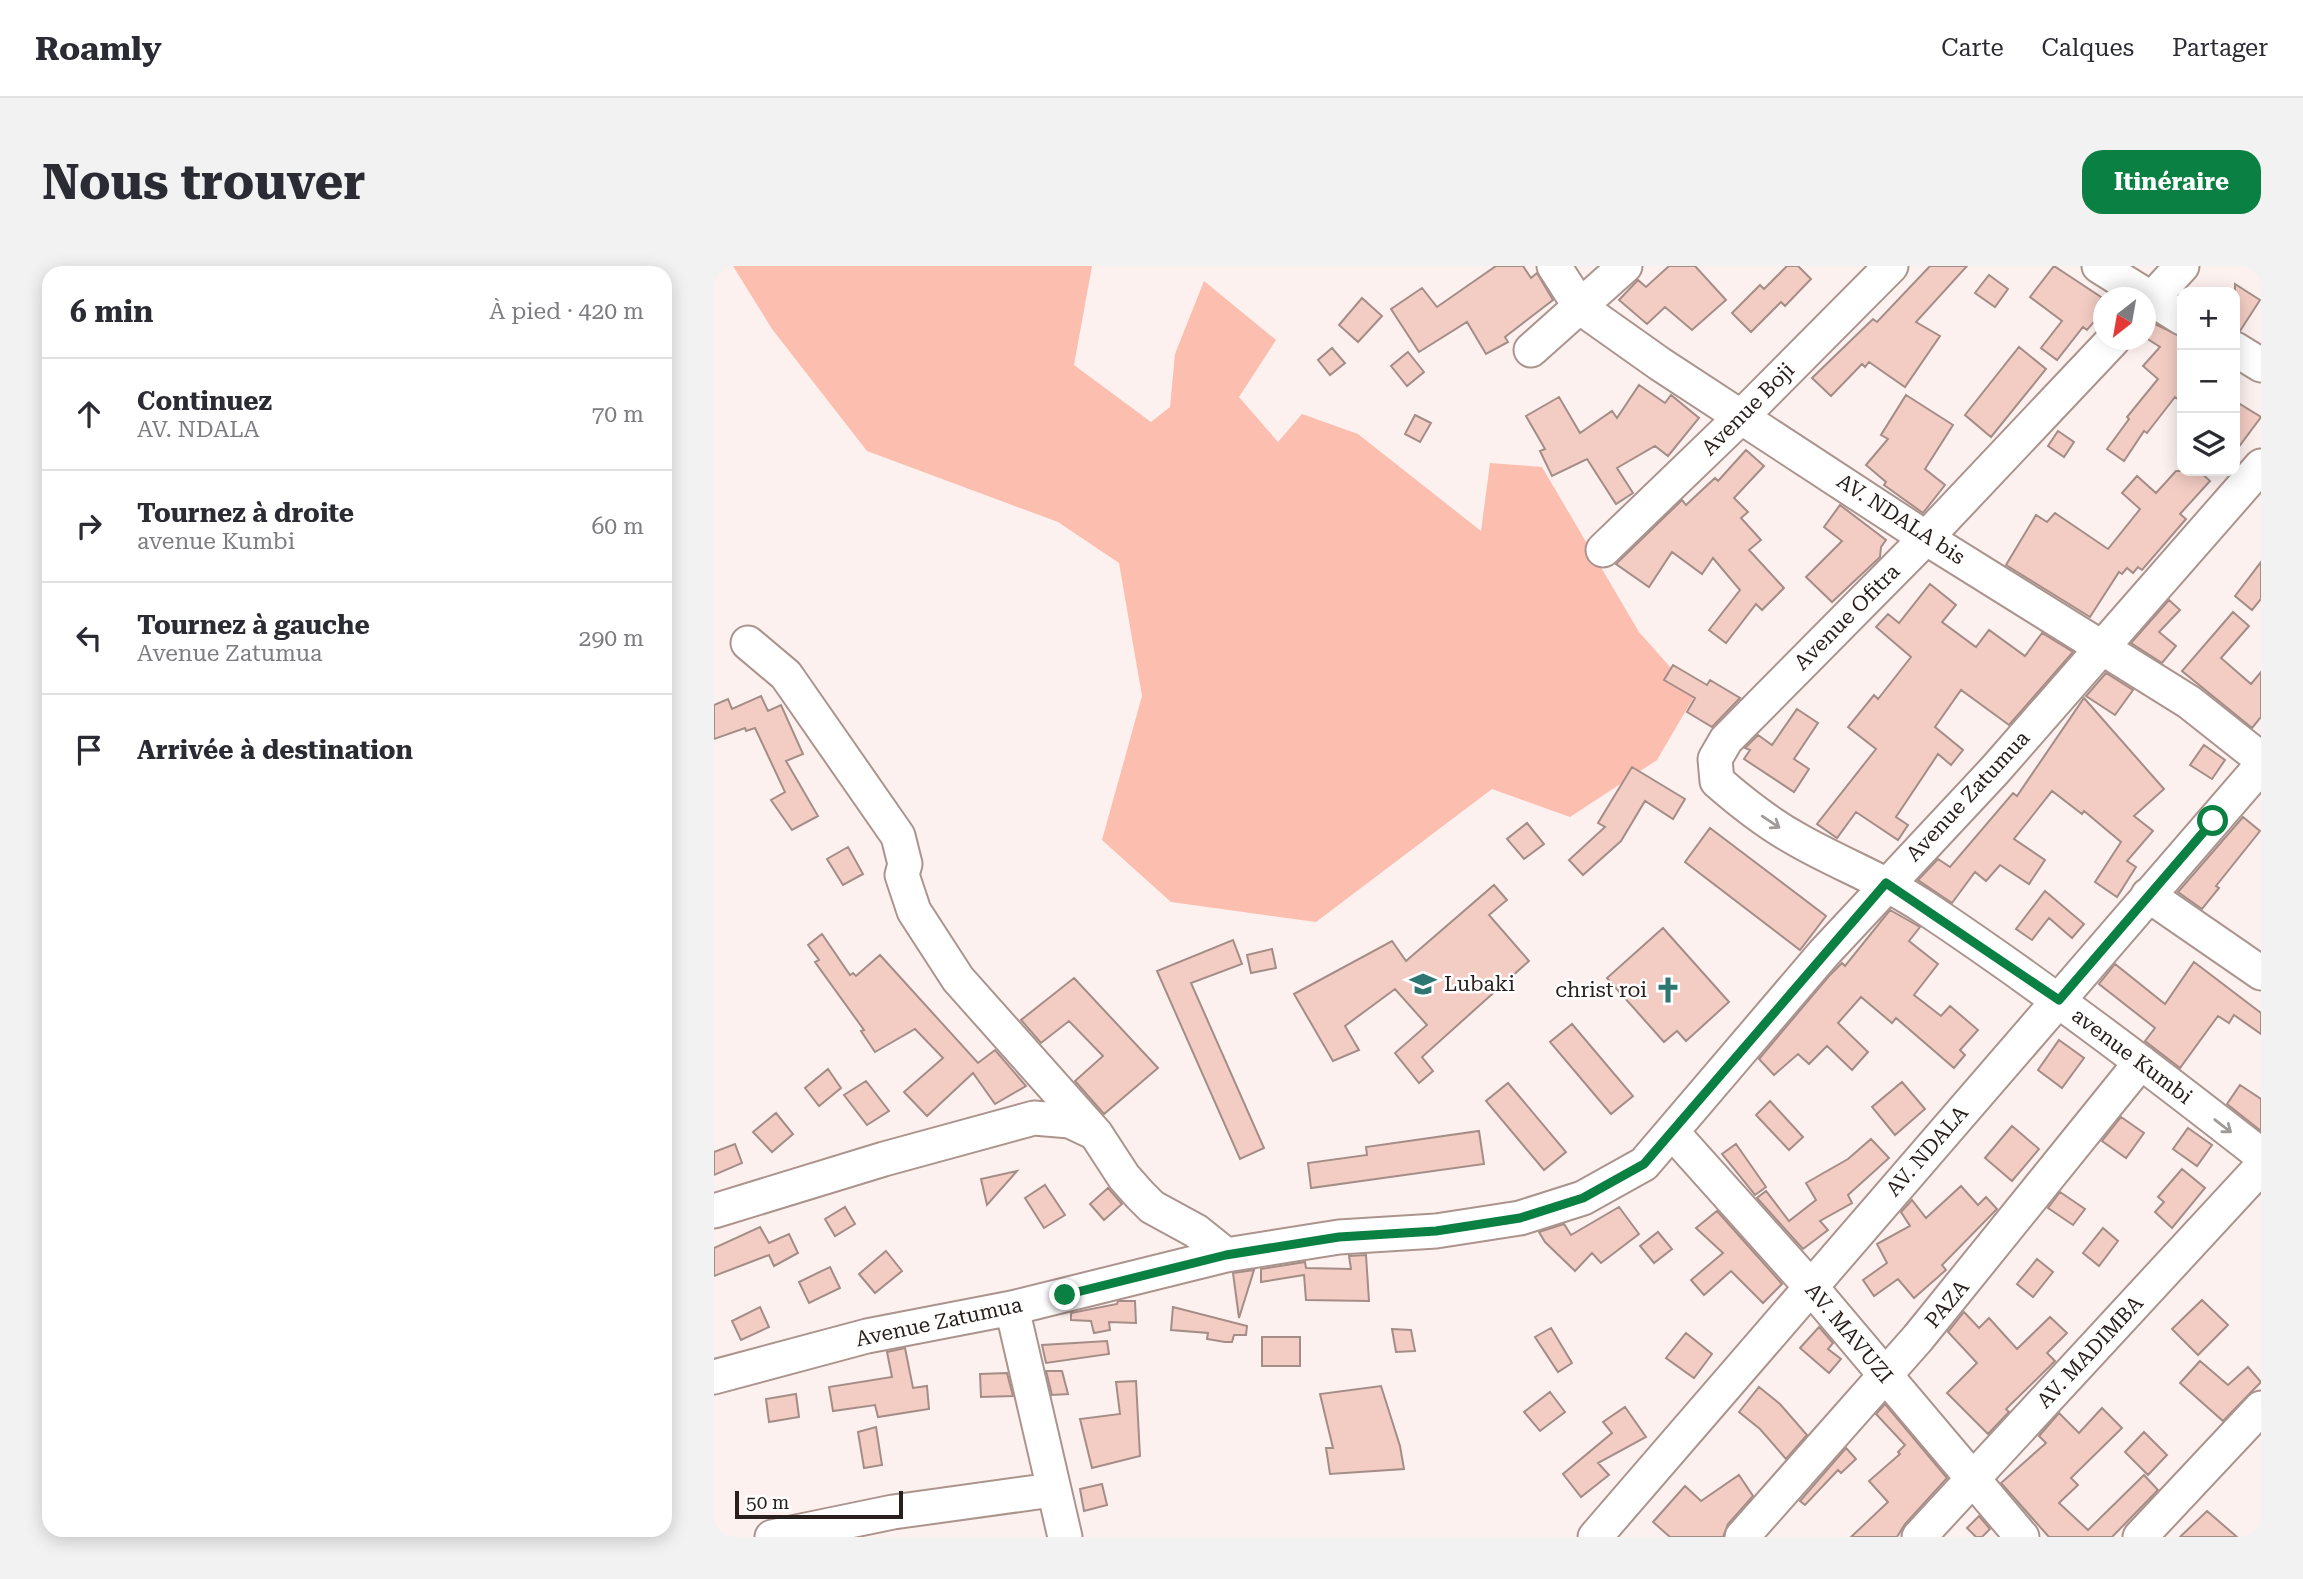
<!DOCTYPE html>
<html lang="fr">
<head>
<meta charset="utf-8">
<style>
  body { margin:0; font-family:"Roboto Serif",serif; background:#f2f2f3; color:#2b2b33 }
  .controls { position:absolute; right:21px; top:21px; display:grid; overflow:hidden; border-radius:14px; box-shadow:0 4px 18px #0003 }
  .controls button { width:63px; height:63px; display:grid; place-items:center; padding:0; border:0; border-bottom:2px solid #e1e1e2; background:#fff; color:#2b2b33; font:35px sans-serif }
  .compass { position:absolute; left:1379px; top:21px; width:63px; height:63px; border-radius:50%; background:#fff; box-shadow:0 4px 18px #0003; rotate:211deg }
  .scale { position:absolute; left:21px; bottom:18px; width:168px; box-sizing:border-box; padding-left:7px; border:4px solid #29201d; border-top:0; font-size:19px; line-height:24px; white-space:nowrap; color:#29201d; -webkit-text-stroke:5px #fff; paint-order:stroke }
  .stop { position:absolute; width:21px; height:21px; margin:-16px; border:5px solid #0b8043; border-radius:50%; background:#fff }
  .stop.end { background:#0b8043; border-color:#fff; box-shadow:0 2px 7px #0008 }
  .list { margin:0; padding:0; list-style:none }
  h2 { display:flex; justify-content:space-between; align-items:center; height:91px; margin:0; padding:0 28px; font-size:30px }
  h2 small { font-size:23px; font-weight:400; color:#7c7c81 }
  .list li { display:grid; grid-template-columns:46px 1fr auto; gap:21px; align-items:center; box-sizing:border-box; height:112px; padding:0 28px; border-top:2px solid #e1e1e2 }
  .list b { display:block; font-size:26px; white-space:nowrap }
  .list p { margin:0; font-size:23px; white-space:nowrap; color:#7c7c81 }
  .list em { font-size:23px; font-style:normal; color:#7c7c81 }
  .icon { flex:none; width:38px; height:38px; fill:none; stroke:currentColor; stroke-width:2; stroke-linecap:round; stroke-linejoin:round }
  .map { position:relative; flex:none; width:1547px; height:1271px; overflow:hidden; border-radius:21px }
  header { display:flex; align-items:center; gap:42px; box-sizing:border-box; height:98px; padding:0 35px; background:#fff; border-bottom:2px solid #e1e1e2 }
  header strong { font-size:33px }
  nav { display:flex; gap:38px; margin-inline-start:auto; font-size:24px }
  .intro { display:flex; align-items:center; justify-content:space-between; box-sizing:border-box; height:168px; padding:0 42px }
  h1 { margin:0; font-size:49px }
  .button { padding:18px 32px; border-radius:21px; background:#0b8043; color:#fff; font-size:24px; font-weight:700 }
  main { display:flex; gap:42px; padding:0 42px }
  aside { flex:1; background:#fff; border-radius:21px; box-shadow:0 4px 18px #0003 }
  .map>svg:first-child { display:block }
</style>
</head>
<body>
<header>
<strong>Roamly</strong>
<nav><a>Carte</a><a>Calques</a><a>Partager</a></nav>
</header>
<div class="intro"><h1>Nous trouver</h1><a class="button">Itinéraire</a></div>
<main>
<aside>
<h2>6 min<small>À pied · 420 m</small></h2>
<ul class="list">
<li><svg class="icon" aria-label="ahead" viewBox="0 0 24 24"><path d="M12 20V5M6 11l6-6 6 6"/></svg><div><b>Continuez</b><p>AV. NDALA</p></div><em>70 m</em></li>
<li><svg class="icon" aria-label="right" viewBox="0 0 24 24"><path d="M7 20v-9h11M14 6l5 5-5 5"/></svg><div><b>Tournez à droite</b><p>avenue Kumbi</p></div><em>60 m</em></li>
<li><svg class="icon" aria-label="left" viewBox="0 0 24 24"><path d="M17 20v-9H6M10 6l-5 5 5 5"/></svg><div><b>Tournez à gauche</b><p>Avenue Zatumua</p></div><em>290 m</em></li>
<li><svg class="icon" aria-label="arrive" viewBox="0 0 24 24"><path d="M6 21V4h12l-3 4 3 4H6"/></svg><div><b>Arrivée à destination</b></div></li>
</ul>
</aside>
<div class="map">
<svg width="1547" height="1271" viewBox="0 0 1547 1271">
  <rect width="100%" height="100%" fill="#fcf1ef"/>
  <path fill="#fcbeaf" d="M19 0H378L360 99 437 156 456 141 461 88 490 15 562 74 525 131 564 176 588 148 644 168 767 265 776 197 828 201 925 366 981 429 943 494 856 551 778 523 602 656 457 636 388 574 428 430 405 297 344 256 153 185 58 63Z"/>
  <path fill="#f3cdc4" stroke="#a58d87" stroke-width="2" d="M782 0H809L817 12 823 7 839 34 791 71 794 76 772 88 753 56 705 86 677 43 708 22 723 41Z
    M955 0H981L1012 34 978 64 951 41 933 58 905 34 924 14 932 21Z
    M1073 0H1084L1097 13 1071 40 1067 36 1037 66 1018 47 1046 19 1050 23Z
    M1216 0H1253L1202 56 1226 70 1191 121 1155 96 1151 101 1148 98 1117 130 1098 112 1159 53 1163 56Z
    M1340 0 1390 33V44L1373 64 1369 61 1343 94 1327 82 1348 55 1316 31Z
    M1275 9 1294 23 1281 41 1261 27Z
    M1521 18 1546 34 1526 65 1521 64Z
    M648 32 668 50 644 76 625 59Z
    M1439 57 1468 71V136L1461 131 1433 167 1430 165 1410 195 1393 183 1415 153 1413 151 1444 113 1429 100 1446 81 1432 72V58Z
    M1305 81 1332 103 1277 171 1251 149Z
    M618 82 631 97 616 109 604 94Z
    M694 86 710 106 693 120 677 100Z
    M925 119 951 137 957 129 985 152 954 190 941 180 903 202 919 227 902 238 873 193 838 210 826 185 831 183 812 150 845 131 866 167 898 145 903 152Z
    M1192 129 1239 159 1211 203 1231 219 1209 247 1170 219 1172 216 1152 199 1174 173 1167 169Z
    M1521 135 1547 151 1521 186Z
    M701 149 717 157 706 176 691 168Z
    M1344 165 1360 176 1350 191 1334 180Z
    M1032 184 1050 200 1020 232 1034 246 1027 252 1047 274 1035 284 1070 322 1048 344 1042 338 1012 377 995 364 1026 324 999 292 988 308 958 286 935 321 902 298 968 234 972 239 1001 212 1004 215Z
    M1462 205H1485L1496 215 1466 248 1472 253 1428 304 1424 301 1419 307 1413 302 1408 308 1405 306 1376 351 1292 299 1322 249 1333 256 1341 247 1394 283 1426 243 1408 227 1423 210 1442 227Z
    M1126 239 1172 274 1167 281 1166 291 1118 336 1092 311 1128 275 1110 261Z
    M1547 296V333L1538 344 1521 330Z
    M1216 318 1242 339 1228 356 1262 381 1275 364 1311 390 1328 367 1359 386 1295 459 1247 424 1221 461 1249 484 1237 499 1224 488 1182 551 1194 559 1184 574 1142 546 1123 572 1103 558 1162 483 1134 461 1160 429 1164 433 1197 391 1162 361 1174 348 1185 357Z
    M1455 334 1466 344 1445 366 1462 380 1448 397 1417 377Z
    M1519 346 1535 360 1507 392 1537 418 1547 406V451L1538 462 1468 405Z
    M959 399 993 419 996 414 1026 432 998 461 973 446 981 432 950 414Z
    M1392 407 1419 424 1401 449 1372 430Z
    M47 430 54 445 67 439 89 488 72 495 104 550 78 564 57 534 71 526 41 462 32 465 31 462 0 473V439L14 433 18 443Z
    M1370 432 1450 523 1420 550 1439 565 1413 595 1422 601 1403 631 1381 616 1407 576 1370 545 1368 548 1338 525 1300 573 1331 594 1315 618 1286 599 1272 615 1261 606 1238 637 1204 614 1224 593 1236 601 1299 527 1303 530Z
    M1083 443 1104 457 1080 493 1095 503 1080 526 1030 493 1036 484 1031 482 1044 469 1058 479Z
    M1490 479 1511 494 1498 513 1476 499Z
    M918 501 971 533 959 553 931 535 907 575 869 609 855 594 891 561 884 557Z
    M1529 551 1546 565 1502 620 1505 622 1488 643 1464 626Z
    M813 557 830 578 810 593 793 573Z
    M996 562 1112 650 1086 684 971 596Z
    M134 581 149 608 129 619 113 593Z
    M780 619 793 634 775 649 815 695 708 791 719 805 705 817 681 787 713 759 681 723 631 760 645 784 619 795 580 728 678 675 692 695Z
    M1331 625 1370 658 1358 672 1335 652 1318 674 1302 663Z
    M1176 644 1206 661 1195 675 1224 698 1200 729 1227 750 1236 740 1264 764 1246 784 1251 789 1240 802 1182 752 1178 757 1147 731 1124 757 1154 786 1138 804 1113 780 1095 798 1084 788 1060 809 1045 793 1115 710 1128 697 1131 700Z
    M949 662 1015 736 972 775 963 765 950 776 893 712Z
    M108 668 136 709 139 707 142 710 166 689 264 797 281 784 312 820 281 838 259 807 213 850 190 826 229 792 201 763 161 786 147 765 150 764 101 696 105 694 94 679Z
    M519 674 528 698 477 717 550 882 526 893 443 705Z
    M558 683 562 702 537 707 533 689Z
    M1480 696 1547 747V768L1520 749 1515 757 1504 750 1466 802 1431 775 1441 762 1385 718 1401 698 1451 738Z
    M360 712 444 802 390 848 361 815 389 790 355 755 327 777 307 754Z
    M858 758 919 830 897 848 836 776Z
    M1345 774 1370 792 1348 822 1324 804Z
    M114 803 127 822 105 840 91 822Z
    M152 815 175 845 153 859 130 829Z
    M1188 816 1211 843 1181 869 1158 841Z
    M794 817 852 886 830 904 772 835Z
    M1526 819 1547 833V865L1513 838Z
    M1056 835 1089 871 1075 884 1042 849Z
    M62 847 79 868 58 886 39 866Z
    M1407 851 1430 867 1412 892 1388 875Z
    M1298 860 1325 883 1298 915 1271 892Z
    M1474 862 1498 879 1483 900 1459 883Z
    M765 865 770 898 597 922 594 897 653 889 652 881Z
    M1157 873 1175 892 1134 929 1138 937 1106 955 1114 964 1089 983 1043 932 1052 925 1075 955 1102 934 1092 917 1134 893Z
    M21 878 28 897 0 909V886Z
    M1022 878 1052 921 1041 929 1008 888Z
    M1468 903 1491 922 1458 962 1441 946 1450 936 1444 931Z
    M303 905 273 939 267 913Z
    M331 919 351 949 330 962 311 932Z
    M1247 920 1264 939 1272 931 1283 943 1228 999 1232 1004 1200 1032 1184 1013 1160 1030 1149 1014 1173 997 1163 978 1196 960 1187 946 1198 934 1212 952Z
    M394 922 408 938 390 954 376 938Z
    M1346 926 1371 943 1359 959 1334 942Z
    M131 941 141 958 121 970 111 953Z
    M905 941 925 968 887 997 878 987 861 1005 831 976 825 966 850 958 857 969Z
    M1003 945 1068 1018 1049 1037 1017 1005 990 1029 977 1014 1009 987 982 962Z
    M46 961 55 977 75 968 84 987 60 1000 55 989 0 1010V982Z
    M1389 962 1404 975 1385 1000 1369 987Z
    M944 966 958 983 940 997 926 980Z
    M172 985 188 1005 161 1027 145 1008Z
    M652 989 655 1035 592 1034 590 1009 547 1016V1003L591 996 592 1002 637 1003 635 990Z
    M1323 993 1339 1006 1319 1031 1303 1018Z
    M116 1001 126 1022 95 1037 85 1016Z
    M540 1004 525 1052 519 1007Z
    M1488 1034 1514 1059 1484 1089 1458 1063Z
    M404 1035H421L422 1057 395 1056 396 1064 380 1067 377 1055 357 1054V1047L403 1038Z
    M46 1041 55 1061 27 1074 18 1055Z
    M459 1041 533 1060 532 1069H520L518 1076H511L493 1073 494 1067 457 1064Z
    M1250 1046 1265 1062 1275 1052 1303 1083 1336 1051 1353 1067 1333 1087 1341 1095 1292 1143 1295 1146 1274 1168 1233 1127 1263 1097 1234 1066Z
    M1105 1061 1119 1077 1114 1083 1127 1093 1115 1107 1086 1082Z
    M837 1062 858 1097 844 1106 821 1071Z
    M678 1063 697 1064 701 1085 682 1086Z
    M972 1067 998 1088 980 1112 952 1092Z
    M548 1071H586V1100H548Z
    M393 1075 395 1088 332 1097 328 1079Z
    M191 1082 199 1122 213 1120 215 1143 164 1151 161 1139 119 1145 115 1121 178 1111 173 1086Z
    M1486 1095 1514 1119 1534 1101 1547 1116 1509 1155 1466 1117Z
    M332 1105H348L354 1128 338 1129Z
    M293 1107 299 1130 267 1131 266 1108Z
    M422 1115 426 1190 378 1202 366 1153 406 1148 402 1116Z
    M667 1120 686 1180 690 1203 616 1208 612 1182H619L606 1128Z
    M1045 1121 1066 1138 1093 1169 1072 1193 1046 1163 1025 1146Z
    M836 1126 851 1146 826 1165 810 1146Z
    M82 1128 85 1151 55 1156 52 1133Z
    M1171 1138 1233 1212 1191 1258 1183 1271H1137L1174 1236 1155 1215 1186 1188 1184 1186 1191 1179 1162 1148Z
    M911 1141 932 1171 884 1197 895 1209 867 1231 849 1208 898 1167 889 1156Z
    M1388 1142 1408 1162 1357 1212 1364 1219 1345 1237 1374 1264 1430 1209 1444 1224 1398 1271H1335L1287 1217 1332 1177 1325 1170 1345 1147 1365 1167Z
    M162 1161 168 1199 150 1202 144 1166Z
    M1430 1166 1453 1189 1434 1209 1411 1186Z
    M1132 1182 1142 1193 1127 1207 1124 1204 1091 1239 1086 1235Z
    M1025 1209 1039 1230 1014 1258 1009 1271H956L939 1256 971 1220 987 1235Z
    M388 1218 393 1239 370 1245 366 1223Z
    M1493 1245 1523 1271H1466Z
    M1265 1250 1276 1263 1268 1271H1262L1253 1262Z"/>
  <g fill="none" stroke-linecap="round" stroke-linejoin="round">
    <g stroke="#ac948e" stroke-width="37">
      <path id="minor" d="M840 0 867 42 946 98 1212 272 1475 436 1547 493
        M1385 0 1468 52
        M1432 39 1468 0
        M1399 74 1212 272 1012 474 1001 493 1003 515C1028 537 1055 558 1084 574 1126 598 1170 614 1210 641 1327 719 1437 803 1547 889
        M1521 83 1547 99
        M817 84 911 0
        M889 284 1027 151 1177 0
        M34 377 72 409 184 570 191 598 188 609 200 645 244 713 382 868 410 911 426 929 438 941 482 965 512 989
        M1434 629 1547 707
        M958 866 1096 1020 1308 1271
        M0 945 170 893 320 852 356 855 377 865
        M298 1042 351 1271
        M0 1111 153 1070 298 1042 512 989 625 971 722 965 806 952 869 932 930 898 1110 687 1281 504 1547 200
        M58 1271 179 1246 338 1224
        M881 1271 1547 500
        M1028 1271 1204 1072 1427 796
        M1205 1271 1547 901
        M1426 1271 1547 1142"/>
    </g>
    <use href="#minor" stroke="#fff" stroke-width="33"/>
  </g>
  <defs><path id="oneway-shaft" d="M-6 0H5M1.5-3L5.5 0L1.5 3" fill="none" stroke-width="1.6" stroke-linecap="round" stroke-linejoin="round" transform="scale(1.75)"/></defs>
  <g stroke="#9f9b99">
    <use href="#oneway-shaft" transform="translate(1057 556) rotate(34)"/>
    <use href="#oneway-shaft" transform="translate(1509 860) rotate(38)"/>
  </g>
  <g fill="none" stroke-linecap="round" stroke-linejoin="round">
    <path stroke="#0b8043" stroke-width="9" d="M351 1029 512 989 625 971 722 965 806 952 869 932 930 898 1172 617 1345 734 1499 555"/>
  </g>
  <defs>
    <g id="school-bare" transform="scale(2.1)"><path d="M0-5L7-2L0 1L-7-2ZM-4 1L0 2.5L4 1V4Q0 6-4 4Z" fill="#2d7672" stroke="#fff" stroke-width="2.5" paint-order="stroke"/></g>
    <g id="church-bare" transform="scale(2.1)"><path d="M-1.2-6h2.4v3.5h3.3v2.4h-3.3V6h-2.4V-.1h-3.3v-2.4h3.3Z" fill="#2d7672" stroke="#fff" stroke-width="2.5" paint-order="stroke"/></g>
  </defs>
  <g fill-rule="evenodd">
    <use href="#school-bare" x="709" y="718"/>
    <use href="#church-bare" x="954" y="724"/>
  </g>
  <g text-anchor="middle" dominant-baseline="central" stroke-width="5" stroke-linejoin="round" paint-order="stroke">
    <g font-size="21" fill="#29201d" stroke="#fff">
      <text transform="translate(1034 143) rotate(-45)">Avenue Boji</text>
      <text transform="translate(1187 253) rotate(33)">AV. NDALA bis</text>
      <text transform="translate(1133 351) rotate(-45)">Avenue Ofitra</text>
      <text transform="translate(1254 530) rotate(-47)">Avenue Zatumua</text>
      <text transform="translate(1418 790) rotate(37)">avenue Kumbi</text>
      <text transform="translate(1213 885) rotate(-49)">AV. NDALA</text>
      <text transform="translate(1233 1038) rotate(-50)">PAZA</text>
      <text transform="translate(225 1056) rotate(-12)">Avenue Zatumua</text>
      <text transform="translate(1135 1067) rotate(50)">AV. MAVUZI</text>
      <text transform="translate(1376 1086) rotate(-47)">AV. MADIMBA</text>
    </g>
    <g font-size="21" fill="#29201d" stroke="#fff" text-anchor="start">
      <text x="730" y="718">Lubaki</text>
      <text x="933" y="724" text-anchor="end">christ roi</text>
    </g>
  </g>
</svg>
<div class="controls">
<button>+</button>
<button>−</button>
<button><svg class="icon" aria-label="layers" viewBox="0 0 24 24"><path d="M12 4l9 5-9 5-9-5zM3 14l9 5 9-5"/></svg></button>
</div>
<svg class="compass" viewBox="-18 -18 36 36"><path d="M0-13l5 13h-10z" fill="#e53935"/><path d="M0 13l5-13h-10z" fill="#7c7c81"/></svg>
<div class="scale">50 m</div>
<div class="stop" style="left:1499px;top:555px"></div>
<div class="stop end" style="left:351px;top:1029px"></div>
</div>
</main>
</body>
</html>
